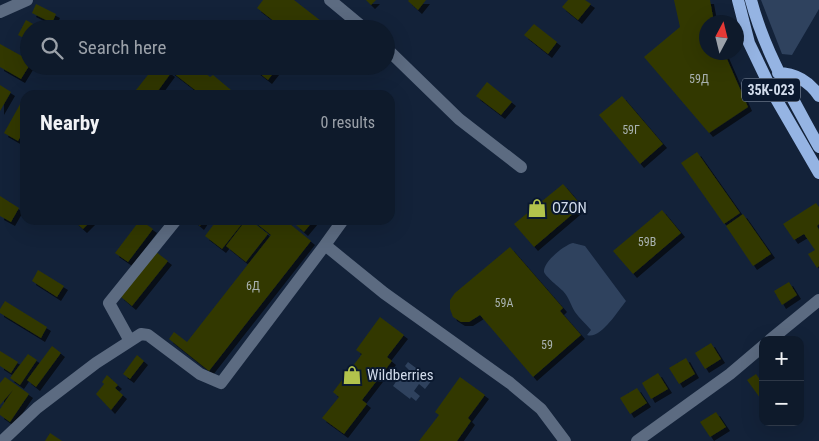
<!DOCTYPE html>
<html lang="en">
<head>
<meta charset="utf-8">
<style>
  body { margin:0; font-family:"Roboto Condensed",sans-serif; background:#1c2737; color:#f1f3f6 }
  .controls { position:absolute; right:15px; bottom:15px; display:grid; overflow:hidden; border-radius:10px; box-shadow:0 5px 20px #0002 }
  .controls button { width:45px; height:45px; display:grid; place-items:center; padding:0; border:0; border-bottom:1px solid #2e3847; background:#0e1a2b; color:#f1f3f6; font:25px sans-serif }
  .compass { position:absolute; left:699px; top:15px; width:45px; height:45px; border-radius:50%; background:#0e1a2b; box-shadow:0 5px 20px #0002; rotate:7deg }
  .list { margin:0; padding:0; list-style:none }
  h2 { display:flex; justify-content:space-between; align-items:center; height:65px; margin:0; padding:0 20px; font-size:21px }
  h2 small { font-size:16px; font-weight:400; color:#9ba1a9 }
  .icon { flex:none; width:28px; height:28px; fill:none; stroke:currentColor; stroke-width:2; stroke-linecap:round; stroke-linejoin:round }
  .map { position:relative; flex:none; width:819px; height:441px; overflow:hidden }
  .search { position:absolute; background:#0e1a2b; box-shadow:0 5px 20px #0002; left:20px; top:20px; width:375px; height:55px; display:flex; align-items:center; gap:12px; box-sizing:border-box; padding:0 18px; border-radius:28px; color:#9ba1a9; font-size:19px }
  .panel { position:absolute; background:#0e1a2b; box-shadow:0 5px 20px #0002; left:20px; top:90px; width:375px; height:135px; border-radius:15px }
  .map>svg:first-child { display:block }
</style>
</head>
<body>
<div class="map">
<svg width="819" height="441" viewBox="0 0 819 441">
  <defs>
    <filter id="shadow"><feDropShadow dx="4" dy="4" stdDeviation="0" flood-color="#0009"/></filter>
  </defs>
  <rect width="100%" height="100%" fill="#132239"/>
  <path fill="#2f425e" d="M761 0H819V9L792 55 782 54Z
    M573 243 585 246 626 301C618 311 600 340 587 335L591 330C586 324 579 318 575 312 571 306 569 297 563 291 560 288 545 276 544 272 543 262 564 245 573 243Z
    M408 362 432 380 425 389 419 384 414 391 420 396 416 401 411 397 410 399 393 386 402 373 407 377 411 372 405 366Z"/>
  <path fill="#323804" filter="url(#shadow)" d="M263 0H294L321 21 315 29H284L257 8Z
    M366 0H376L371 5Z
    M409 0H426L418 10 408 1Z
    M568 0H585L591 4 578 20 562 7Z
    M674 0H710L714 22H706V52H724L748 107 709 133 644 57 680 27Z
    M36 4 56 14 52 23 32 13Z
    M26 20 42 29H29V41L18 35Z
    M534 24 557 42 548 54 524 35Z
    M0 44 29 60V66L21 79 0 67Z
    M133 66H143L139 71Z
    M155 66H161L171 73 155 95H142L136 90Z
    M164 66H197L210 77 213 75 237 95H198L199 93Z
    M250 66H279L268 80Z
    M487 82 512 102 501 115 476 96Z
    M0 85 11 92 0 111Z
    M622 96 663 144 640 164 599 115Z
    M23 99 25 100V129L18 141 4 133Z
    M697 152 740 213 724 224 681 163Z
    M563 184 582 206 534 247 514 224Z
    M0 196 19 208 11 222 0 216Z
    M816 203 819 207V224L817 226 819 230V266L817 268 808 254 815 250 804 234 794 240 783 224Z
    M662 210 681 233 633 274 613 251Z
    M743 214 771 254 753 266 726 226Z
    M73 220H92L83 229Z
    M140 220 153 229 128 262 115 253Z
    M193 220H204L200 226Z
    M217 220H245L222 249 205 236Z
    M246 220H250L268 234 246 262 226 246Z
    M252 220H285L311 241 209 371 169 339 174 332 187 342 271 235Z
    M300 220H314L304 232 296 225Z
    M510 247 563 308 560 311 581 335 533 377 480 315 469 322H461L453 317 450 309V300L455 293Z
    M156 252 168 261 132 306 120 296Z
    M38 270 64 286 57 297 32 281Z
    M789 282 797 295 782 305 774 291Z
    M5 301 47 327 41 338 0 313V309Z
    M380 317 404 335 387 357 392 361 362 400 367 404 344 434 322 418 339 397 333 392 362 354 356 350Z
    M711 343 721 359 705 369 695 353Z
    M52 346 61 353 36 387 27 380Z
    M0 351 18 362 11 373 0 366Z
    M28 354 37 360 20 385 10 378Z
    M137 355 144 361 130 379 123 374Z
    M686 358 695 374 679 384 669 368Z
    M658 373 668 389 651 399 642 383Z
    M756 374 763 384V402L747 380Z
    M107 375 118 385 115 388 123 395 111 410 96 394 104 384 102 382Z
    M5 377 29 394 10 422 0 415V409L13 390 0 405V383Z
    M460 377 485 395 468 418 471 421 457 441H419L439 415 435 412Z
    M637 388 647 403 630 414 620 398Z
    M716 412 726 427 710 437 700 422Z
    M50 433 62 441H45Z"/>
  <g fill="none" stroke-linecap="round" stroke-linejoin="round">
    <path stroke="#5c6b81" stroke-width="12" d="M330 0 365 29
      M0 12 27 0
      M386 48 459 119 521 167
      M325 245 343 220
      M770 340 819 300
      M130 341 109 303 176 220
      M2 441 37 408 96 363 141 334 148 335 200 374 221 383 325 245 384 293 510 383 541 409 565 441
      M637 441 730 374 763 346"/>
    <path stroke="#95b4e3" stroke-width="12" d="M738 0 749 43 775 97 819 173
      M751 0C765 53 793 99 819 147
      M778 73C795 73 810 82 819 96"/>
  </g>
  <defs>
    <g id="shop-bare" transform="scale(1.5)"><path d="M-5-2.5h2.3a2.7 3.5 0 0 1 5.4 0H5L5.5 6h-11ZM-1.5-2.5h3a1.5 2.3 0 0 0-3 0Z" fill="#b2c34c" stroke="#0a182e" stroke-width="2.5" paint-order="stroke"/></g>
  </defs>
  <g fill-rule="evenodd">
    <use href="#shop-bare" x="537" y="208"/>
    <use href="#shop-bare" x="352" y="375"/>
  </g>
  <g text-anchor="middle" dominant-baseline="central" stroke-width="4" stroke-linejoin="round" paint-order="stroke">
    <g font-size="12" fill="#a9b2b1">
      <text x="699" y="79">59Д</text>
      <text x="631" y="130">59Г</text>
      <text x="647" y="242">59В</text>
      <text x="253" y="286">6Д</text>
      <text x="504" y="303">59А</text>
      <text x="547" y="345">59</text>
    </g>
    <rect fill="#0a182e" stroke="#95a0b2" stroke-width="1" x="742" y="78.5" width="58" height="23" rx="4"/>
    <g font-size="14" font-weight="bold" fill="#d1dbeb">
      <text x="771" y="90">35К-023</text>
    </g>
    <g font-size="15" fill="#d1dbeb" stroke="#0a182e" text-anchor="start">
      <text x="552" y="208">OZON</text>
      <text x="367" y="375">Wildberries</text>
    </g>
  </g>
</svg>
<div class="controls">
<button>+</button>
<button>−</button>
</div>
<svg class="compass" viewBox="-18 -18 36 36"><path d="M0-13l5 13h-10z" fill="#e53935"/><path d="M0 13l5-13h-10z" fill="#9ba1a9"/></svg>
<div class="search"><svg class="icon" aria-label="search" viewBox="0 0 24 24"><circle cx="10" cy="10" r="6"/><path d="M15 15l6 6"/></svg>Search here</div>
<section class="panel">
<h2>Nearby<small>0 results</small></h2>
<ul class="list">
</ul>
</section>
</div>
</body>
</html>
